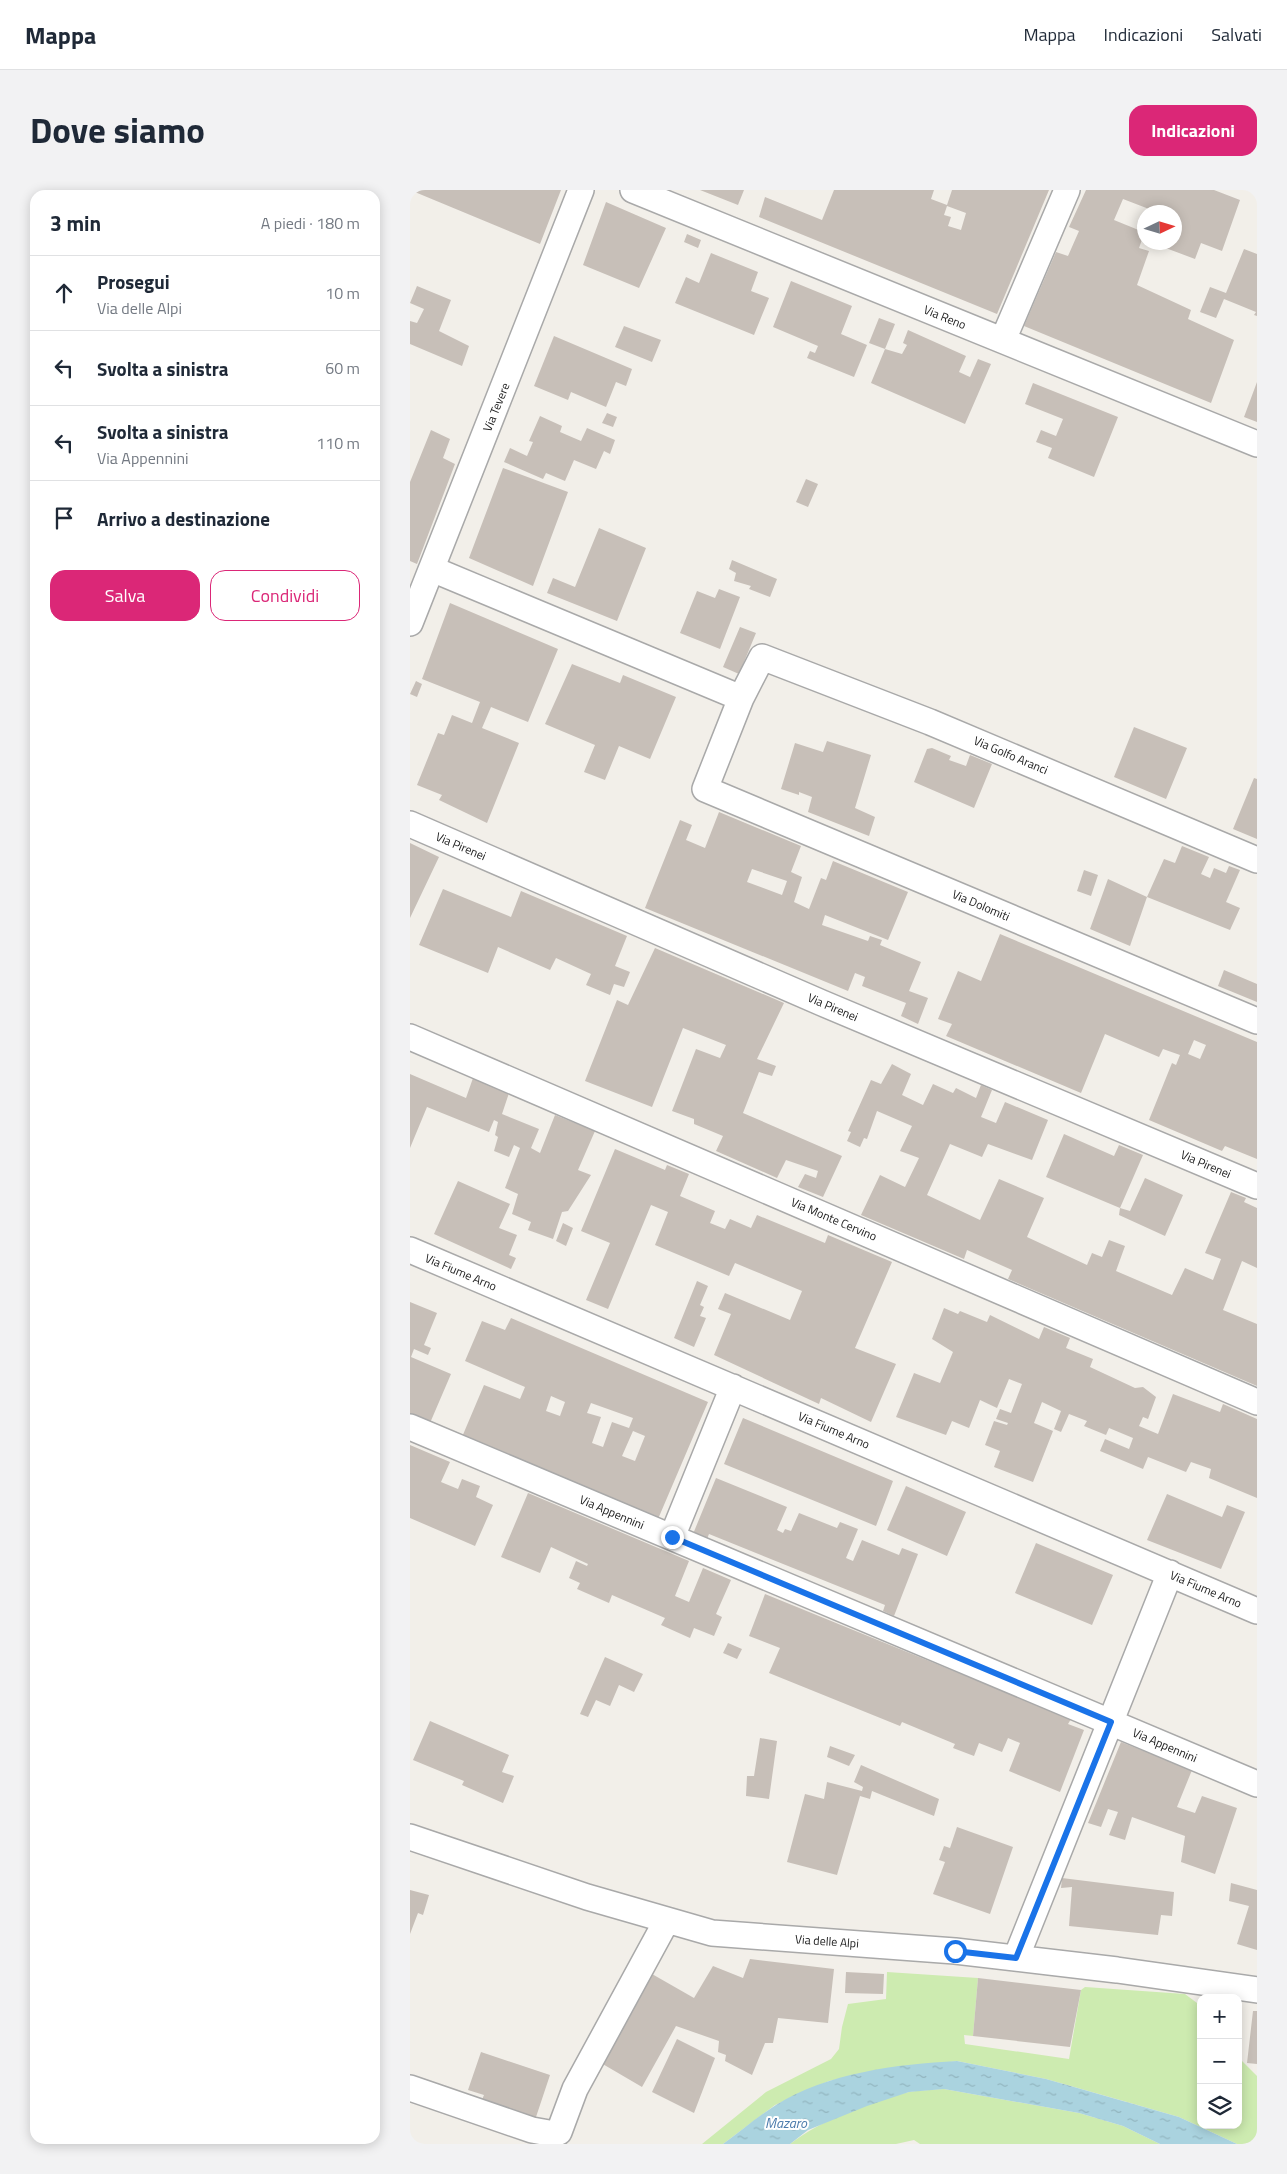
<!DOCTYPE html>
<html lang="it">
<head>
<meta charset="utf-8">
<style>
  body { margin:0; font-family:"Titillium Web",sans-serif; background:#f2f2f3; color:#1f2937 }
  .controls { position:absolute; right:15px; bottom:15px; display:grid; overflow:hidden; border-radius:10px; box-shadow:0 2px 12px #0003 }
  .controls button { width:45px; height:45px; display:grid; place-items:center; padding:0; border:0; border-bottom:1px solid #e0e1e3; background:#fff; color:#1f2937; font:25px sans-serif }
  .compass { position:absolute; left:727px; top:15px; width:45px; height:45px; border-radius:50%; background:#fff; box-shadow:0 2px 12px #0003; rotate:86deg }
  .stop { position:absolute; width:15px; height:15px; margin:-11px; border:4px solid #1a73e8; border-radius:50%; background:#fff }
  .stop.end { background:#1a73e8; border-color:#fff; box-shadow:0 1px 5px #0008 }
  .list { margin:0; padding:0; list-style:none }
  h2 { display:flex; justify-content:space-between; align-items:center; height:65px; margin:0; padding:0 20px; font-size:21px }
  h2 small { font-size:16px; font-weight:400; color:#747a83 }
  .list li { display:grid; grid-template-columns:32px 1fr auto; gap:15px; align-items:center; box-sizing:border-box; height:75px; padding:0 20px; border-top:1px solid #e0e1e3 }
  .list b { display:block; font-size:19px; white-space:nowrap }
  .list p { margin:0; font-size:16px; white-space:nowrap; color:#747a83 }
  .list em { font-size:16px; font-style:normal; color:#747a83 }
  .actions { display:flex; gap:10px; padding:15px 20px }
  .actions a { flex:1; padding:11px 0; border:1px solid #db2777; border-radius:15px; text-align:center; font-size:18px; color:#db2777 }
  .actions .main { background:#db2777; color:#fff }
  .icon { flex:none; width:28px; height:28px; fill:none; stroke:currentColor; stroke-width:2; stroke-linecap:round; stroke-linejoin:round }
  .map { position:relative; flex:none; width:847px; height:1954px; overflow:hidden; border-radius:15px }
  header { display:flex; align-items:center; gap:30px; box-sizing:border-box; height:70px; padding:0 25px; background:#fff; border-bottom:1px solid #e0e1e3 }
  header strong { font-size:24px }
  nav { display:flex; gap:28px; margin-inline-start:auto; font-size:18px }
  .intro { display:flex; align-items:center; justify-content:space-between; box-sizing:border-box; height:120px; padding:0 30px }
  h1 { margin:0; font-size:35px }
  .button { padding:12px 22px; border-radius:15px; background:#db2777; color:#fff; font-size:18px; font-weight:700 }
  main { display:flex; gap:30px; padding:0 30px }
  aside { flex:1; background:#fff; border-radius:15px; box-shadow:0 2px 12px #0003 }
  .map>svg:first-child { display:block }
</style>
</head>
<body>
<header>
<strong>Mappa</strong>
<nav><a>Mappa</a><a>Indicazioni</a><a>Salvati</a></nav>
</header>
<div class="intro"><h1>Dove siamo</h1><a class="button">Indicazioni</a></div>
<main>
<aside>
<h2>3 min<small>A piedi · 180 m</small></h2>
<ul class="list">
<li><svg class="icon" aria-label="ahead" viewBox="0 0 24 24"><path d="M12 20V5M6 11l6-6 6 6"/></svg><div><b>Prosegui</b><p>Via delle Alpi</p></div><em>10 m</em></li>
<li><svg class="icon" aria-label="left" viewBox="0 0 24 24"><path d="M17 20v-9H6M10 6l-5 5 5 5"/></svg><div><b>Svolta a sinistra</b></div><em>60 m</em></li>
<li><svg class="icon" aria-label="left" viewBox="0 0 24 24"><path d="M17 20v-9H6M10 6l-5 5 5 5"/></svg><div><b>Svolta a sinistra</b><p>Via Appennini</p></div><em>110 m</em></li>
<li><svg class="icon" aria-label="arrive" viewBox="0 0 24 24"><path d="M6 21V4h12l-3 4 3 4H6"/></svg><div><b>Arrivo a destinazione</b></div></li>
</ul>
<div class="actions"><a class="main">Salva</a><a>Condividi</a></div>
</aside>
<div class="map">
<svg width="847" height="1954" viewBox="0 0 847 1954">
  <defs>
    <pattern id="water-ripples" width="26" height="14" patternUnits="userSpaceOnUse" patternTransform="scale(1.25)"><rect width="26" height="14" fill="#aad3df"/><path d="M2 4q2-2 4 0t4 0M15 11q2-2 4 0t4 0" fill="none" stroke="#92b5bf"/></pattern>
  </defs>
  <rect width="100%" height="100%" fill="#f2efe9"/>
  <path fill="#cdebb0" d="M477 1782 568 1788 563 1846 554 1845 555 1854 659 1869 671 1800 675 1797 775 1804 791 1816V1935H828V1867L847 1886V1954H827L769 1927 710 1910 636 1889 547 1871 453 1884 419 1891 365 1915 313 1954H292L356 1902 421 1869 429 1859 432 1837 438 1814 476 1809Z
    M534 1899 669 1923 713 1936 750 1954H510L504 1950 486 1954H380C410 1931 461 1910 499 1902 510 1900 522 1900 534 1899Z"/>
  <path fill="url(#water-ripples)" d="M547 1871 636 1889 769 1927 827 1954H750L713 1936 669 1923 534 1899 499 1902 457 1916 398 1940 380 1954H313C331 1941 347 1927 366 1915 417 1883 487 1874 547 1871Z"/>
  <path fill="#c7bfb8" fill-rule="evenodd" d="M0 0H151L130 54Z
    M290 0H334L328 15Z
    M424 0H524L521 9 537 15 542 0H639L587 124 349 27 355 7 412 30ZM537 16 556 23 551 40 538 36 541 27 534 25Z
    M676 0H804L830 10 812 61 791 53 785 69 753 57 754 52H764V22H738L739 19 713 9 704 30 731 41 734 32V44L729 58 739 61 727 95 781 120 778 129 824 150 801 213 614 136 646 62 658 66 669 41 659 37Z
    M196 12 256 38 229 98 173 75Z
    M277 44 291 50 288 58 274 52Z
    M834 59 847 64V126L844 125 846 122 814 109 806 128 790 122 800 97 816 103Z
    M301 63 348 82 341 101 359 108 344 145 265 113 276 87 289 93Z
    M381 91 442 116 431 144 457 155 444 187 397 168 400 161 405 163 408 156 363 137Z
    M7 96 41 110 29 141 59 156 52 176 0 154V131L7 133 14 119 0 113Z
    M469 128 485 134 475 159 492 164 497 155 493 153 498 140 556 166 549 182 560 187 568 169 581 174 555 234 461 193 475 159 459 153Z
    M214 136 251 150 242 172 205 157Z
    M144 146 222 179 216 196 206 192 196 217 161 202 158 210 124 196Z
    M847 192V232L834 227Z
    M623 193 708 227 684 287 638 268 642 258 626 252 631 240 646 246 653 229 615 214Z
    M197 223 207 227 203 237 192 233Z
    M130 226 152 236 150 242 171 251 177 238 205 250 200 264 194 261 186 279 164 270 155 291 136 283 133 289 94 272 100 258 117 266 123 252 119 251Z
    M21 240 40 249 33 268 45 274 7 374 0 371V292Z
    M93 278 158 302 123 396 59 368Z
    M396 289 408 294 398 317 386 312Z
    M189 338 236 358 207 431 137 403 143 388 165 397Z
    M322 370 367 389 360 407 339 399 341 396 324 391 326 383 319 379Z
    M309 399 330 407 310 459 270 443 287 401 305 408Z
    M40 413 148 459 118 532 81 517 72 538 109 553 77 633 29 610 32 605 7 595 28 543 34 545 42 525 62 533 70 512 12 489Z
    M330 437 346 443 329 484 313 477Z
    M162 474 210 493 213 485 266 507 240 569 209 556 195 590 174 582 185 555 135 534Z
    M6 491 12 494 7 507 0 504Z
    M724 537 777 558 756 609 704 587Z
    M417 551 461 565 445 618 465 627 459 646 398 622 402 607 389 602V605L371 599 385 553 413 562Z
    M522 558 541 566 539 570 556 576 560 565 582 574 564 618 504 592 517 559Z
    M844 588 847 589V649L823 639Z
    M309 622 391 656 381 682 392 687 384 712 399 719 411 688 416 690 423 671 498 702 478 750 415 725 412 735 458 751 460 746 472 750 470 755 511 772 499 801 518 808 508 834 491 826 496 813 452 796 455 787 445 783 438 801 235 718 270 630 282 635 276 650 295 658ZM342 679 377 691 372 705 337 692Z
    M0 653 29 667 0 728Z
    M772 656 799 667 791 684 800 688 804 678 816 683 819 676 830 680 816 712 830 718 820 740 737 707 754 669 765 673Z
    M674 680 688 685 681 706 667 701Z
    M698 689 737 707 720 756 680 739Z
    M33 699 101 727 111 701 217 746 205 776 220 782 214 797 204 794 200 805 176 795 181 784 146 768 140 780 88 757 78 783 9 755Z
    M590 744 847 852V969L815 956 812 961 739 930 762 873 766 875 770 865 753 859 749 867 695 844 671 903 536 846 542 834 528 829 548 781 571 791ZM784 850 796 855 790 869 778 864Z
    M245 758 374 813 347 869 366 876 362 886 349 882 333 923 432 966 413 1007 388 997 395 984 406 988 408 981 376 970 367 988 306 961 313 946 284 934V929L262 921 286 859 310 868 316 855 273 838 242 917 175 891 207 810 218 815Z
    M814 780 847 794V812L808 796Z
    M482 874 501 884 492 905 513 915 523 894 543 903 546 898 566 908 571 895 582 900 571 927 586 933 595 912 638 930 622 970 578 954 572 967 540 954 517 1005 570 1030 589 989 634 1008 617 1047 677 1075 682 1063 692 1067 699 1050 715 1056 706 1081 762 1105 775 1078 803 1090 811 1069 795 1063 821 1002 836 1008 834 1012 847 1018V1078L832 1071 813 1120 847 1134V1196L598 1089 602 1080 557 1060 554 1069 451 1025 470 985 495 997 509 968 490 961 502 936 467 921 457 949 454 948 450 957 437 951 441 942 438 941 461 890 471 894Z
    M0 884 56 908 63 888 99 903 92 924 129 939 121 958 130 963 145 925 185 941 168 980 181 985 158 1021 152 1022 143 1049 118 1040 121 1032 102 1024 108 1004 95 998 110 958 104 955 99 967 84 961 88 947 85 945 88 932 84 930 79 942 17 917 0 958Z
    M654 944 704 966 709 955 733 965 710 1018 636 987Z
    M205 959 255 980 257 975 279 984 270 1006 305 1021 300 1033 315 1039 320 1029 341 1038 347 1025 415 1053 418 1045 482 1072 445 1158 486 1174 461 1232 411 1208 409 1214 304 1165 321 1124 308 1119 315 1103 380 1130 392 1101 325 1073 319 1086 245 1055 258 1022 241 1015 198 1119 176 1110 200 1053 171 1041Z
    M735 988 773 1005 755 1046 709 1025 710 1018 720 1021Z
    M48 991 100 1014 89 1038 107 1045 99 1065 106 1068 101 1079 24 1044Z
    M153 1033 163 1038 156 1056 146 1051Z
    M287 1091 298 1096 290 1115 294 1117 290 1126 296 1128 284 1157 264 1148Z
    M0 1112 27 1123 14 1155 21 1158 18 1165 4 1159 1 1167 41 1184 20 1233 0 1225Z
    M534 1118 548 1124 550 1121 577 1132 580 1125 629 1149 634 1137 660 1148 656 1158 683 1169 680 1177 725 1198 733 1197 746 1207 738 1229 733 1227 729 1236 748 1244 763 1204 810 1222 813 1214 847 1229V1308L799 1288 801 1279 781 1272 776 1282 738 1267 733 1279 690 1261 695 1249 719 1259 723 1248 699 1238 696 1245 674 1236 677 1231 659 1224 651 1242 644 1239 651 1221 632 1212 624 1233 643 1241 623 1292 584 1277 590 1261 575 1255 584 1231 597 1235 598 1233 586 1229 590 1219 601 1223 612 1194 599 1189 587 1218 570 1210 559 1238 542 1231 536 1245 486 1227 504 1183 530 1193 543 1162 522 1149Z
    M101 1128 298 1212 248 1329 52 1247 74 1195 110 1209 115 1197 55 1171 72 1131 95 1140ZM141 1206 155 1212 150 1226 136 1221ZM181 1213 223 1228 219 1238 202 1232 193 1257 182 1253 191 1227 177 1223ZM223 1241 235 1246 225 1271 212 1266Z
    M333 1228 483 1291 466 1336 314 1274Z
    M0 1255 40 1272 31 1292 48 1299 52 1289 70 1296 66 1307 83 1315 65 1356 0 1328Z
    M306 1288 377 1317 367 1340 373 1343 375 1339 381 1341 389 1323 427 1338 430 1332 448 1339 436 1368 443 1371 452 1350 489 1365 492 1358 508 1364 484 1426 473 1421 475 1415 299 1344 297 1349 283 1344Z
    M496 1296 556 1322 537 1366 477 1340Z
    M118 1303 279 1371 265 1406 279 1412 293 1378 321 1390 306 1424 312 1427 304 1446 284 1438 280 1448 251 1435 255 1428 202 1405 199 1413 167 1399 170 1393 159 1388 166 1371 177 1376 178 1374 141 1357 130 1383 91 1367Z
    M757 1304 812 1327 817 1315 835 1322 811 1379 737 1350Z
    M626 1353 703 1385 682 1435 605 1403Z
    M355 1404 661 1529 658 1534 674 1540 650 1602 599 1581 610 1553 598 1548 592 1562 569 1553 564 1566 543 1558 545 1554 492 1532 490 1536 359 1483 370 1458 339 1446Z
    M318 1453 332 1459 327 1469 313 1463Z
    M195 1467 233 1484 224 1502 209 1495 200 1516 186 1510 178 1527 170 1524Z
    M20 1531 99 1565 92 1582 104 1586 93 1613 52 1595 54 1591 3 1570Z
    M350 1548 367 1551 359 1609 336 1606 337 1586H344Z
    M711 1552 782 1580 767 1617 785 1623 792 1606 827 1618 805 1684 771 1672 775 1646 722 1627 715 1650 699 1645 708 1622 698 1619 691 1637 678 1633Z
    M420 1556 445 1565 439 1576 417 1567Z
    M451 1575 529 1609 524 1626 462 1601 460 1609 450 1606 427 1685 377 1672 395 1604 414 1609 417 1592 452 1601 453 1597 444 1592Z
    M547 1637 603 1657 580 1724 523 1704 535 1672 529 1670 534 1656 540 1658Z
    M652 1688 764 1702 762 1726 751 1725 748 1745 659 1736 662 1697 651 1698Z
    M821 1693 847 1700V1760L827 1754 839 1716 819 1711Z
    M0 1700 19 1705 13 1725 8 1723 0 1744Z
    M340 1769 424 1779 418 1833 368 1828 363 1853H355L342 1885 315 1871 316 1865 308 1862 309 1851 266 1836 232 1897 191 1873 242 1784 284 1808 303 1776 333 1788Z
    M436 1782 474 1784 473 1804 435 1803Z
    M568 1788 671 1800 660 1857 563 1846Z
    M843 1821H847V1874L837 1873Z
    M267 1849 305 1868 284 1923 242 1902Z
    M71 1862 140 1885 125 1930 71 1912 74 1905 58 1900Z"/>
  <g fill="none" stroke-linecap="round" stroke-linejoin="round">
    <g stroke="#a9a9a9" stroke-width="28">
      <path id="street" d="M223 0 847 254
        M593 150 657 0
        M22 379 331 508
        M0 433 171 0
        M0 634 412 813 847 996
        M847 670 520 532 352 467 331 508 295 599 847 831
        M0 847 847 1212
        M0 1060 847 1421
        M0 1237 847 1594
        M262 1347 323 1197
        M0 1647 177 1707 302 1743 545 1761 707 1780 847 1800
        M606 1768 760 1383
        M0 1898 122 1940 139 1943 149 1942 165 1899 257 1730"/>
    </g>
    <use href="#street" stroke="#fff" stroke-width="25"/>
  </g>
  <g fill="none" stroke-linecap="round" stroke-linejoin="round">
    <path stroke="#1a73e8" stroke-width="6" d="M262 1347 701 1532 606 1768 545 1761"/>
  </g>
  <g text-anchor="middle" dominant-baseline="central" stroke-width="4" stroke-linejoin="round" paint-order="stroke">
    <g font-size="12" fill="#222" stroke="#fff">
      <text transform="translate(535 127) rotate(22)">Via Reno</text>
      <text transform="translate(86 217) rotate(-68)">Via Tevere</text>
      <text transform="translate(601 565) rotate(23)">Via Golfo Aranci</text>
      <text transform="translate(51 656) rotate(23)">Via Pirenei</text>
      <text transform="translate(571 715) rotate(23)">Via Dolomiti</text>
      <text transform="translate(423 817) rotate(23)">Via Pirenei</text>
      <text transform="translate(796 974) rotate(23)">Via Pirenei</text>
      <text transform="translate(424 1029) rotate(23)">Via Monte Cervino</text>
      <text transform="translate(51 1082) rotate(23)">Via Fiume Arno</text>
      <text transform="translate(424 1240) rotate(23)">Via Fiume Arno</text>
      <text transform="translate(202 1322) rotate(23)">Via Appennini</text>
      <text transform="translate(796 1399) rotate(23)">Via Fiume Arno</text>
      <text transform="translate(755 1555) rotate(23)">Via Appennini</text>
      <text transform="translate(417 1751) rotate(4)">Via delle Alpi</text>
    </g>
    <g font-size="14" font-style="italic" fill="#4a7aab" stroke="#fff">
      <text x="376" y="1932">Mazaro</text>
    </g>
  </g>
</svg>
<div class="controls">
<button>+</button>
<button>−</button>
<button><svg class="icon" aria-label="layers" viewBox="0 0 24 24"><path d="M12 4l9 5-9 5-9-5zM3 14l9 5 9-5"/></svg></button>
</div>
<svg class="compass" viewBox="-18 -18 36 36"><path d="M0-13l5 13h-10z" fill="#e53935"/><path d="M0 13l5-13h-10z" fill="#747a83"/></svg>
<div class="stop" style="left:545px;top:1761px"></div>
<div class="stop end" style="left:262px;top:1347px"></div>
</div>
</main>
</body>
</html>
